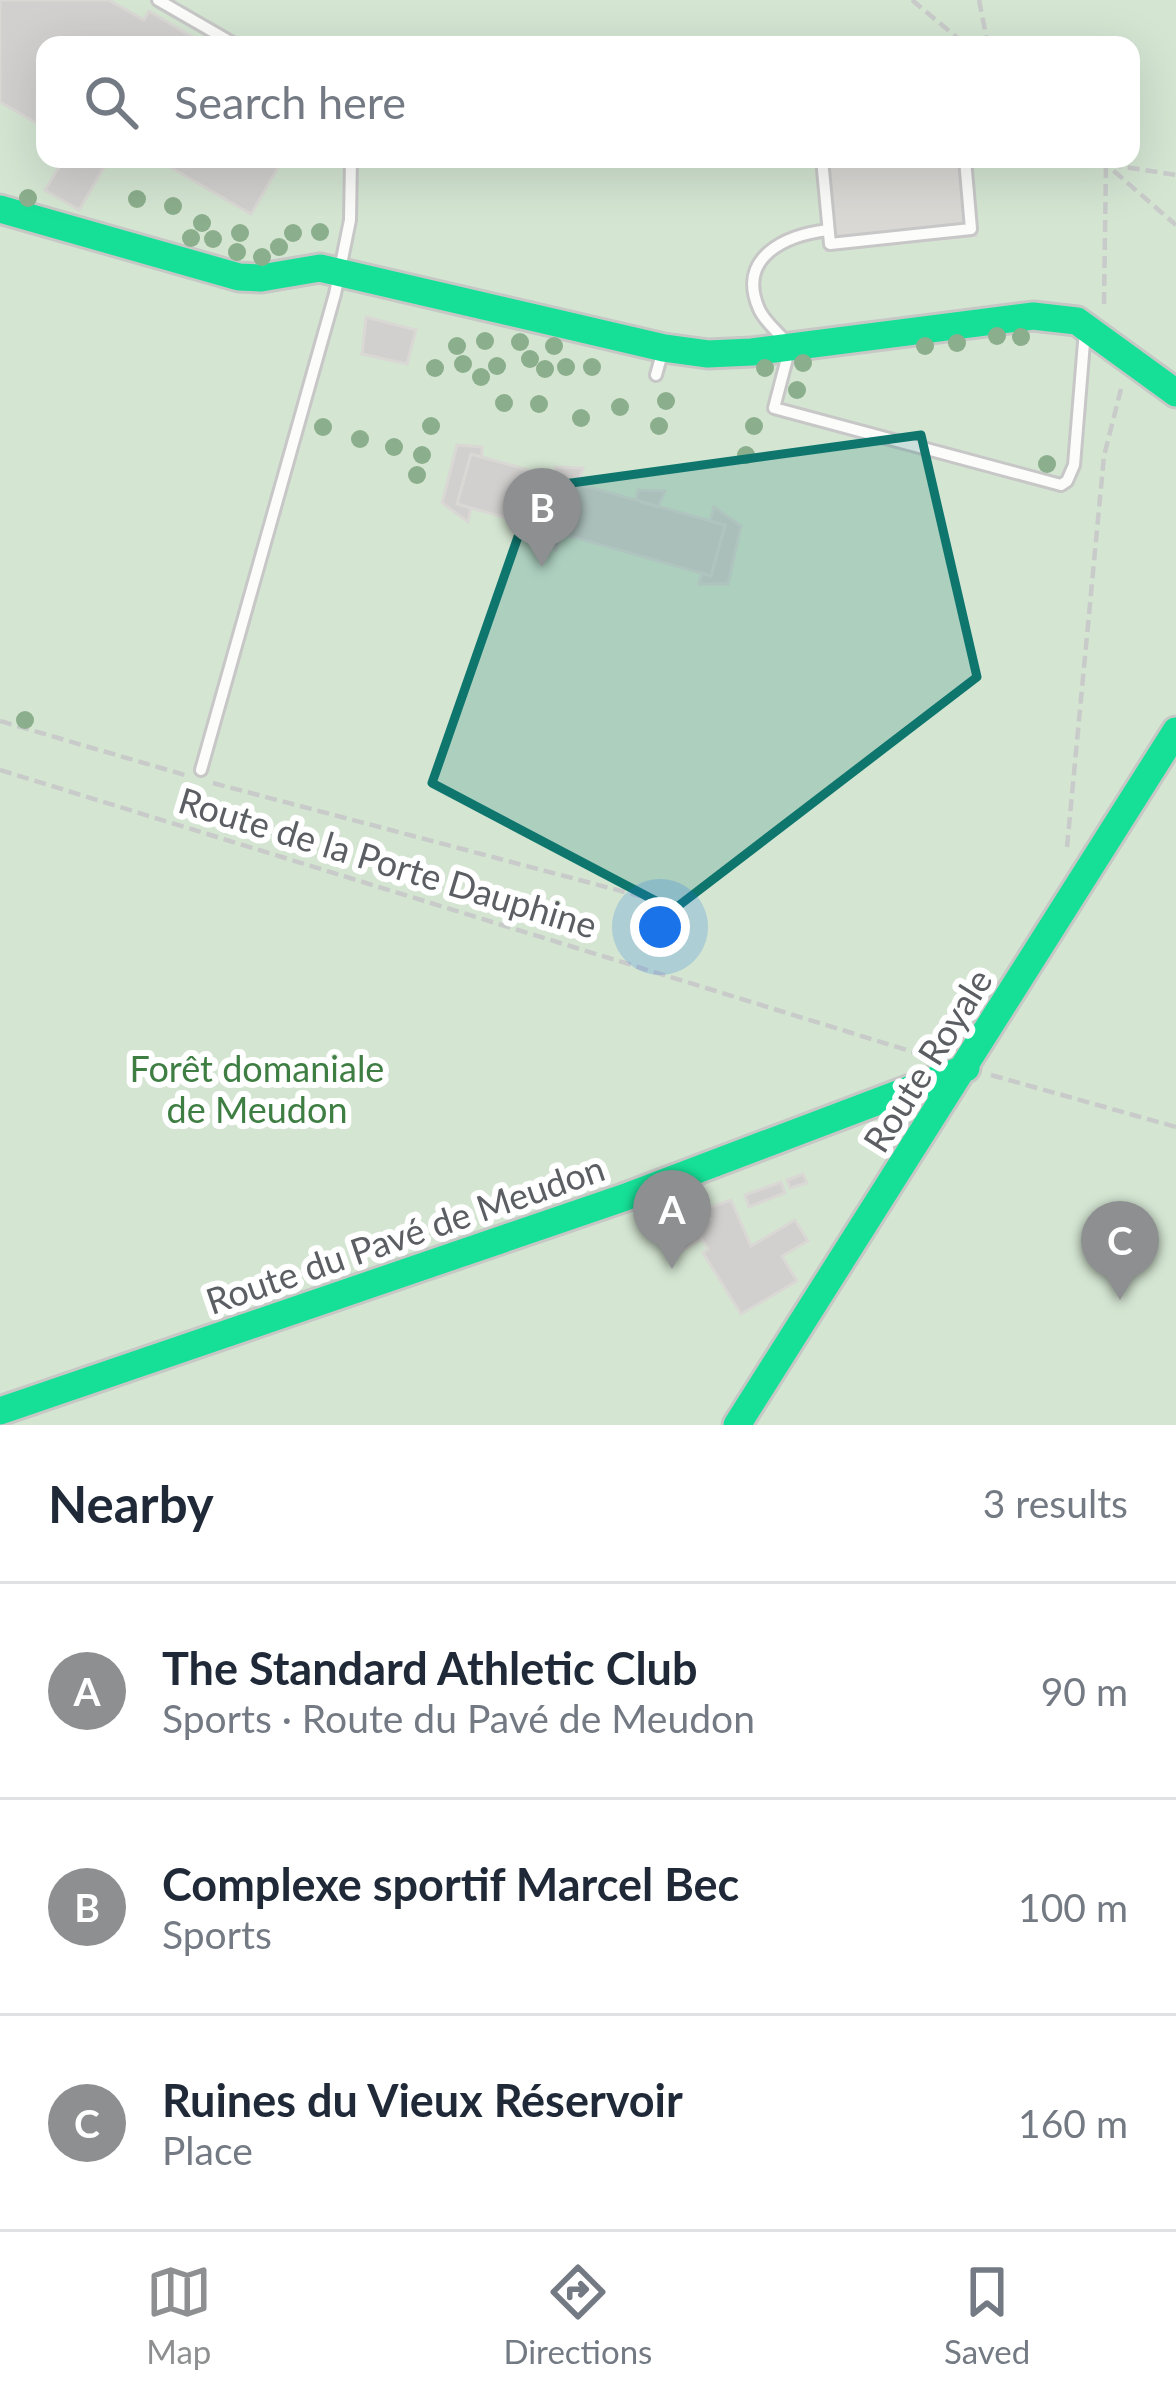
<!DOCTYPE html>
<html lang="en">
<head>
<meta charset="utf-8">
<style>
  body { margin:0; font-family:Lato,sans-serif; background:#f6f6f7; color:#1f2937 }
  .you { position:absolute; left:660px; top:927px; width:42px; height:42px; margin:-30px; border:9px solid #fff; border-radius:50%; background:#1a73e8; box-shadow:0 0 0 18px #1a73e833 }
  .badge { display:grid; place-items:center; width:78px; height:78px; border-radius:50%; background:#8d8f90; color:#fff; font-size:39px; font-weight:700 }
  .pin { position:absolute; translate:-50% -99px; filter:drop-shadow(0 3px 6px #0008) }
  .pin::after { content:''; position:absolute; top:63px; width:42px; height:36px; background:inherit; clip-path:polygon(0 0,100% 0,50% 100%) }
  .list { margin:0; padding:0; list-style:none }
  h2 { display:flex; justify-content:space-between; align-items:center; height:156px; margin:0; padding:0 48px; font-size:51px }
  h2 small { font-size:39px; font-weight:400; color:#747a83 }
  .list li { display:grid; grid-template-columns:78px 1fr auto; gap:36px; align-items:center; box-sizing:border-box; height:216px; padding:0 48px; border-top:3px solid #e0e1e3 }
  .list b { display:block; font-size:45px; white-space:nowrap }
  .list p { margin:0; font-size:39px; white-space:nowrap; color:#747a83 }
  .list em { font-size:39px; font-style:normal; color:#747a83 }
  .icon { flex:none; width:66px; height:66px; fill:none; stroke:currentColor; stroke-width:2; stroke-linecap:round; stroke-linejoin:round }
  .map { position:relative; flex:none; width:1176px; height:1425px; overflow:hidden }
  .search { position:absolute; background:#fff; box-shadow:0 12px 48px #0002; left:36px; right:36px; top:36px; height:132px; display:flex; align-items:center; gap:30px; box-sizing:border-box; padding:0 42px; border-radius:24px; color:#747a83; font-size:45px }
  .sheet { height:804px; background:#fff }
  nav { display:flex; justify-content:space-around; align-items:center; box-sizing:border-box; height:168px; border-top:3px solid #e0e1e3; background:#fff; font-size:33px; color:#747a83 }
  nav a { display:grid; justify-items:center; gap:6px }
  nav .on { color:#8d8f90 }
  .map>svg:first-child { display:block }
</style>
</head>
<body>
<div class="map">
<svg width="1176" height="1425" viewBox="0 0 1176 1425">
  <rect width="100%" height="100%" fill="#eae9e5"/>
  <path fill="#dad8d5" d="M815 159H972L979 237 825 252Z"/>
  <path fill="#d4e5d2" fill-rule="evenodd" d="M0 0H1176V1425H0ZM45 45H1131V159H972L978 237 825 252 815 159H45Z"/>
  <path fill="#d1d0ce" stroke="#d9d8d4" stroke-width="3" d="M0 0H109L144 20 149 11 206 45H45V128L0 102Z
    M64 159H109L79 210 45 190Z
    M156 159H283L251 214Z
    M366 317 416 330 407 364 362 354Z
    M457 445 482 447V457L471 454 457 504 471 508 468 522 442 503Z
    M471 454 725 525 711 576 457 504Z
    M555 467 583 468 578 484 554 477Z
    M638 490 665 491 658 507 636 500Z
    M714 507 741 526 728 584H699L702 573 711 576 725 525 710 521Z
    M546 529 561 533 556 550 545 537Z
    M803 1174 807 1183 790 1188 787 1180Z
    M781 1182 785 1193 749 1207 745 1195Z
    M731 1200 751 1246 795 1220 808 1241 782 1256 797 1281 741 1314 703 1253 708 1249 702 1239 681 1251 666 1224 687 1216 693 1226 710 1219 705 1209Z"/>
  <g fill="none" stroke-linecap="round" stroke-linejoin="round">
    <g stroke="#c7c7c7" stroke-width="16">
      <path id="lane" d="M158 0 236 45
        M822 159 830 244 971 229 965 159
        M828 230C786 235 736 257 759 309 765 323 781 334 790 347L774 408 1061 485 1067 481 1074 465 1085 330
        M656 375 663 350
        M201 770 335 294 350 220 351 159"/>
    </g>
    <g stroke="#c7c7c6" stroke-width="33">
      <path id="fast" d="M0 209 239 277 261 278 320 268 664 348 708 354 752 352 1033 316 1077 321 1176 393
        M0 1411 623 1198 966 1068
        M737 1425 1176 731"/>
    </g>
    <path stroke="#c8cbc9" stroke-width="4.5" stroke-dasharray="12 6" stroke-linecap="butt" d="M912 0 966 45
      M979 0 988 45
      M1100 159 1176 225
      M1104 304 1106 164 1176 175
      M0 721 185 775
      M0 770 923 1055
      M213 783 640 896
      M1067 847 1104 456 1121 389
      M991 1075 1176 1127"/>
    <use href="#lane" stroke="#fcfcfb" stroke-width="10"/>
    <use href="#fast" stroke="#16e098" stroke-width="27"/>
  </g>
  <g fill="#8bae8c">
    <circle cx="28" cy="198" r="9"/>
    <circle cx="137" cy="199" r="9"/>
    <circle cx="173" cy="206" r="9"/>
    <circle cx="202" cy="223" r="9"/>
    <circle cx="320" cy="232" r="9"/>
    <circle cx="240" cy="233" r="9"/>
    <circle cx="293" cy="233" r="9"/>
    <circle cx="191" cy="238" r="9"/>
    <circle cx="213" cy="239" r="9"/>
    <circle cx="279" cy="247" r="9"/>
    <circle cx="237" cy="252" r="9"/>
    <circle cx="262" cy="257" r="9"/>
    <circle cx="997" cy="336" r="9"/>
    <circle cx="1021" cy="337" r="9"/>
    <circle cx="485" cy="341" r="9"/>
    <circle cx="520" cy="342" r="9"/>
    <circle cx="957" cy="343" r="9"/>
    <circle cx="457" cy="346" r="9"/>
    <circle cx="554" cy="346" r="9"/>
    <circle cx="925" cy="346" r="9"/>
    <circle cx="530" cy="359" r="9"/>
    <circle cx="803" cy="363" r="9"/>
    <circle cx="463" cy="364" r="9"/>
    <circle cx="497" cy="366" r="9"/>
    <circle cx="566" cy="367" r="9"/>
    <circle cx="592" cy="367" r="9"/>
    <circle cx="435" cy="368" r="9"/>
    <circle cx="765" cy="368" r="9"/>
    <circle cx="545" cy="369" r="9"/>
    <circle cx="481" cy="377" r="9"/>
    <circle cx="797" cy="390" r="9"/>
    <circle cx="666" cy="401" r="9"/>
    <circle cx="504" cy="403" r="9"/>
    <circle cx="539" cy="404" r="9"/>
    <circle cx="620" cy="407" r="9"/>
    <circle cx="581" cy="418" r="9"/>
    <circle cx="431" cy="426" r="9"/>
    <circle cx="659" cy="426" r="9"/>
    <circle cx="754" cy="426" r="9"/>
    <circle cx="323" cy="427" r="9"/>
    <circle cx="360" cy="439" r="9"/>
    <circle cx="394" cy="447" r="9"/>
    <circle cx="422" cy="455" r="9"/>
    <circle cx="746" cy="455" r="9"/>
    <circle cx="1047" cy="464" r="9"/>
    <circle cx="417" cy="475" r="9"/>
    <circle cx="25" cy="720" r="9"/>
  </g>
  <path fill="#0f766e" fill-opacity="0.2" stroke="#0f766e" stroke-width="9" stroke-linejoin="round" d="M921 435 977 677 673 910 432 783 535 488Z"/>
  <g text-anchor="middle" dominant-baseline="central" stroke-width="12" stroke-linejoin="round" paint-order="stroke">
    <g font-size="36" fill="#5b5e62" stroke="#fff">
      <text transform="translate(388 862) rotate(17)">Route de la Porte Dauphine</text>
      <text transform="translate(927 1060) rotate(-58)">Route Royale</text>
      <text transform="translate(405 1234) rotate(-19)">Route du Pavé de Meudon</text>
    </g>
    <g font-size="36" fill="#3e7e43" stroke="#fff">
      <text x="257" y="1068">Forêt domaniale<tspan x="257" dy="41">de Meudon</tspan></text>
    </g>
  </g>
</svg>
<div class="you"></div>
<div class="pin badge" style="left:672px;top:1269px">A</div>
<div class="pin badge" style="left:542px;top:567px">B</div>
<div class="pin badge" style="left:1120px;top:1300px">C</div>
<div class="search"><svg class="icon" aria-label="search" viewBox="0 0 24 24"><circle cx="10" cy="10" r="6"/><path d="M15 15l6 6"/></svg>Search here</div>
</div>
<section class="sheet">
<h2>Nearby<small>3 results</small></h2>
<ul class="list">
<li><span class="badge">A</span><div><b>The Standard Athletic Club</b><p>Sports · Route du Pavé de Meudon</p></div><em>90 m</em></li>
<li><span class="badge">B</span><div><b>Complexe sportif Marcel Bec</b><p>Sports</p></div><em>100 m</em></li>
<li><span class="badge">C</span><div><b>Ruines du Vieux Réservoir</b><p>Place</p></div><em>160 m</em></li>
</ul>
</section>
<nav>
<a class="on"><svg class="icon" aria-label="map" viewBox="0 0 24 24"><path d="M3 6l6-2 6 2 6-2v14l-6 2-6-2-6 2zM9 4v14M15 6v14"/></svg>Map</a>
<a><svg class="icon" aria-label="directions" viewBox="0 0 24 24"><path d="M12 3l9 9-9 9-9-9zM9 14v-3h6M13 9l2 2-2 2"/></svg>Directions</a>
<a><svg class="icon" aria-label="saved" viewBox="0 0 24 24"><path d="M7 4h10v16l-5-4-5 4z"/></svg>Saved</a>
</nav>
</body>
</html>
